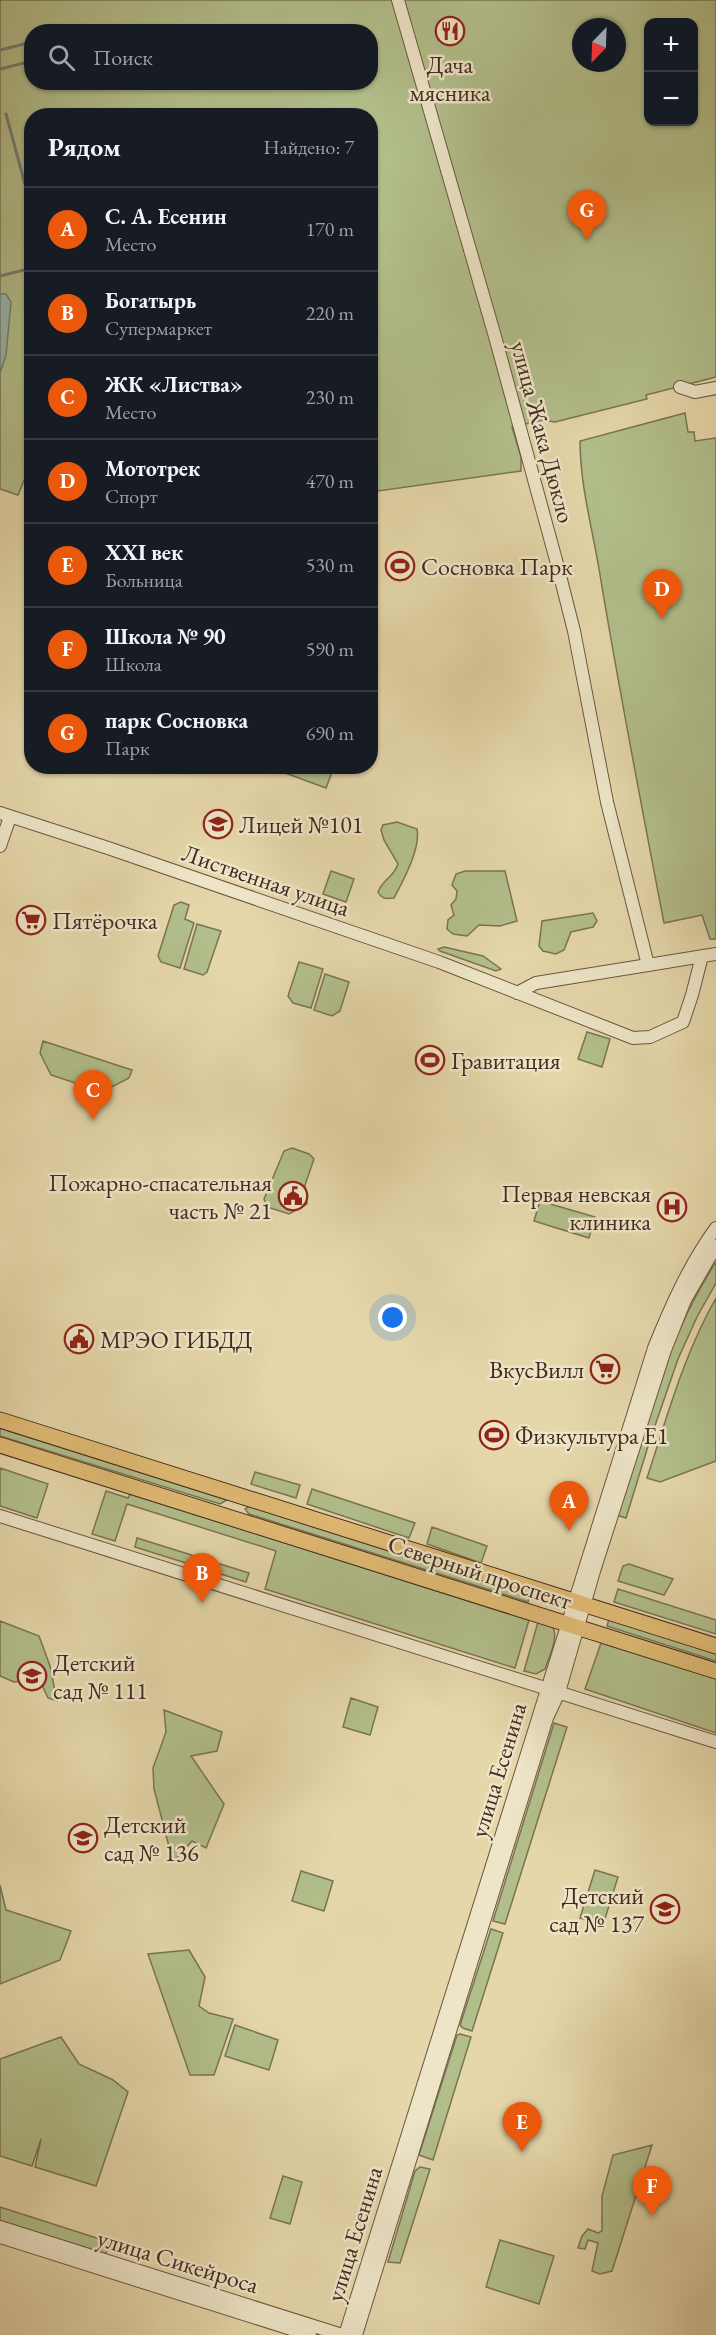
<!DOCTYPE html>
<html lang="ru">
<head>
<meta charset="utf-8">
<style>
  body { margin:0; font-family:"EB Garamond",serif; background:#242831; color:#f1f3f6 }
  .controls { position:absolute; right:18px; top:18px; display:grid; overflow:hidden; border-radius:12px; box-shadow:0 2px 4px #0004 }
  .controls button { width:54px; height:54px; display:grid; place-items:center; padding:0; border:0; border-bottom:2px solid #363941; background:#171b24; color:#f1f3f6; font:30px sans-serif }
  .compass { position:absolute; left:572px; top:18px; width:54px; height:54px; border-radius:50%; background:#171b24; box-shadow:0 2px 4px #0004; rotate:203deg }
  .you { position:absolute; left:393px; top:1318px; width:21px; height:21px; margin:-15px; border:4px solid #fff; border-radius:50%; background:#1a73e8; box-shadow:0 0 0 9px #1a73e833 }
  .badge { display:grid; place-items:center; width:39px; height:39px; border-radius:50%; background:#ea580c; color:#fff; font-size:20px; font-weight:700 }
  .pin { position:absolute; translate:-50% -50px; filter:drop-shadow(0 2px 3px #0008) }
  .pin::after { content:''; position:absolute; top:32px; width:21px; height:18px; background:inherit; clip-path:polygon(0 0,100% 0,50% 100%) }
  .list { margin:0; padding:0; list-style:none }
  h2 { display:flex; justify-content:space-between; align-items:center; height:78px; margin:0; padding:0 24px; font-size:26px }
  h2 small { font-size:20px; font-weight:400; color:#9ea1a6 }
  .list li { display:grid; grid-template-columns:39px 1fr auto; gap:18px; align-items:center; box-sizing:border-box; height:84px; padding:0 24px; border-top:2px solid #363941 }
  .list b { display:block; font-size:22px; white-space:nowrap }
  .list p { margin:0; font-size:20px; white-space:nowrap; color:#9ea1a6 }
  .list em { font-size:20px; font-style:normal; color:#9ea1a6 }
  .icon { flex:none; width:33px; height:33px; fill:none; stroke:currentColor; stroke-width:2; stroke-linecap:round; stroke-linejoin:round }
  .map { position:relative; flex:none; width:716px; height:2335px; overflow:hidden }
  .search { position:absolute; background:#171b24; box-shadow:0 2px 4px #0004; left:24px; top:24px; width:354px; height:66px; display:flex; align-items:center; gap:15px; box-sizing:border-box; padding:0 21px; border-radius:24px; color:#9ea1a6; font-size:22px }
  .panel { position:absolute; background:#171b24; box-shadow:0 2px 4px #0004; left:24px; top:108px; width:354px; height:666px; border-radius:24px }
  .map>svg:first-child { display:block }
</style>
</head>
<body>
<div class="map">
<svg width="716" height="2335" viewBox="0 0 716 2335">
  <rect width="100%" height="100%" fill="#e5d7aa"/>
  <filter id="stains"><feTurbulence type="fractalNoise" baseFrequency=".00333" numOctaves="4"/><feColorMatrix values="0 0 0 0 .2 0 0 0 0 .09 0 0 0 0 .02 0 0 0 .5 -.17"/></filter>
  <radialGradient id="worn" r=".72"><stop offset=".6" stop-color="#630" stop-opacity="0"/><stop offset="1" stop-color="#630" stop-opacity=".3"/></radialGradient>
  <path fill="#b2bf8b" stroke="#7a7454" stroke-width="1.5" fill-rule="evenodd" d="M0 0H716V377L646 395 647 399 555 422 543 420 512 427 521 457V471L371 492 370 116H32L31 467 30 466 18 495 0 489ZM648 22H694V122H648ZM581 27H617V63H581ZM32 32H370V82H32Z
    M685 413 688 432H694L695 441 716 438V939H710L702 915 664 923C642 809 620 695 601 581 594 534 580 488 580 441Z
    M266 766H334V767L326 788Z
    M397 822 417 829C421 848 403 881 394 898 386 899 382 899 378 892 384 877 393 879 398 864L384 840 381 830 383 825Z
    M331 871 354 879 346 902 323 894Z
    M465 871H505L517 921 500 926 479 925 467 936 453 934 447 929 448 920 454 915 451 905 456 899 457 891 452 885 456 874Z
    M181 902 189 905 185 919 194 923 180 968 161 962 158 956 174 905Z
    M593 913 597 921 593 927 571 932 564 950 556 954 543 951 539 946 542 921Z
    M197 924 221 931 207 972 203 975 184 969Z
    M444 947 483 956 501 969 496 971 440 951 438 949Z
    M299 962 323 969 311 1008 293 1003 288 996Z
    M325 974 349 982 340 1011 332 1016 314 1010Z
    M587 1032 610 1039 602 1067 578 1059Z
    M43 1041 132 1070 129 1078 102 1092 51 1075 40 1053Z
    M292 1148 309 1154 314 1159 305 1185 307 1204 289 1214 267 1207 264 1199 284 1151Z
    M540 1201 595 1217 589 1238 534 1221Z
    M716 1262V1283L697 1317 678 1359 649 1443 626 1518 616 1515C644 1430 666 1338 716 1262Z
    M716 1298V1461L660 1482 647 1478C667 1417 684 1354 716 1298Z
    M0 1428 227 1500 220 1504 0 1436Z
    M0 1468 48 1484 37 1518 0 1506Z
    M255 1472 300 1485 296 1498 251 1484Z
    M312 1489 415 1523 409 1538 307 1504Z
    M106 1491 128 1498 130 1494 529 1620 515 1668 265 1589 276 1551 127 1504 115 1541 92 1534Z
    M250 1506 530 1595 528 1602 249 1514 245 1509Z
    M432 1527 487 1546 481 1563 427 1544Z
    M137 1538 249 1573 246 1582 135 1547Z
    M629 1564 673 1579 664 1595 618 1581 623 1566Z
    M618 1589 716 1620V1634L614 1602Z
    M609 1619 716 1654V1661L607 1626Z
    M0 1621 39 1636 50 1666 57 1701 48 1698 39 1679 14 1682 0 1676Z
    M538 1622C542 1624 548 1624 552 1627 560 1634 548 1660 545 1669L536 1674 524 1671Z
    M601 1643 716 1679V1733L585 1689Z
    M351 1698 378 1707 370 1735 343 1727Z
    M164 1710 222 1732 217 1751 191 1756 224 1804 206 1848 192 1841 173 1862 154 1789 153 1768 166 1732Z
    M554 1723 567 1727 505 1924 493 1921Z
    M595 1870 618 1877 603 1925 580 1918Z
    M301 1871 333 1881 324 1911 292 1901Z
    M0 1885 6 1910 71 1931 60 1960 0 1984Z
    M491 1929 503 1933 472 2031 463 2028 460 2025Z
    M189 1950 205 1977 199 2006 209 2013 233 2019 214 2075H190L148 1954Z
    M235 2025 278 2040 269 2070 225 2056Z
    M460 2034 471 2037 433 2160 419 2155 457 2035Z
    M61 2037 79 2064 113 2080 128 2092 96 2186 35 2167 41 2139 32 2166 0 2156V2059Z
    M652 2145 612 2271 600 2274 592 2271 598 2243 588 2240 585 2249 578 2248 582 2236 588 2229 598 2233 602 2231V2196L613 2155Z
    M420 2167 430 2169 400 2263 388 2262 415 2171Z
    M283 2176 302 2182 290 2224 270 2218Z
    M0 2207 109 2242 106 2254 0 2221Z
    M500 2240 554 2256 539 2304 486 2287Z"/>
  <path fill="#96b8af" stroke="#747f75" stroke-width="1.5" d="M0 294H6L11 302 6 355 0 373Z"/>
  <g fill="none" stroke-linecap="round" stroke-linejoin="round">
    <path stroke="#747f75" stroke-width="3" d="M0 50 32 42
      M0 69 32 61
      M6 114 32 210
      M0 276 32 268"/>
    <g stroke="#6b5541" stroke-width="14">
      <path id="minor" d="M398 0 494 333 556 560 574 631 607 802 648 965 716 954
        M680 387 695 392 716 388
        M0 813 108 848 439 962 633 1038 650 1037 683 1022 692 995 702 956
        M0 846 10 817
        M517 993 536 983 648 965
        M0 1516 716 1742
        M0 2227 342 2335
        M0 2237 310 2335
        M345 2335 654 1348C671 1306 689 1265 716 1228
        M356 2335 547 1718 559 1692 594 1571 665 1350 685 1300 716 1246"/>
    </g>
    <g stroke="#422a1e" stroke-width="17">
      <path id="major" d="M0 1420 716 1646
        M0 1445 716 1671"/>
    </g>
    <use href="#minor" stroke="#eee5c8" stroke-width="12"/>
    <use href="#major" stroke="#e2bc75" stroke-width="15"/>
  </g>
  <defs>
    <g id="restaurant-ring" transform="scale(1.5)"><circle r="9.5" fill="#eee5c8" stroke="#8f2418" stroke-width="1.5"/><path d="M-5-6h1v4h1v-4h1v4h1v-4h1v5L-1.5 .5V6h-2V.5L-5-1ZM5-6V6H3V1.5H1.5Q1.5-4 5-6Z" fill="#8f2418"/></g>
    <g id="stadium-ring" transform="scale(1.5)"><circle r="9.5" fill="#eee5c8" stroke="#8f2418" stroke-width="1.5"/><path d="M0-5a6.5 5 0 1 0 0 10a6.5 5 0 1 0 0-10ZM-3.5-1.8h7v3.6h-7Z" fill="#8f2418"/></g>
    <g id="school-ring" transform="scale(1.5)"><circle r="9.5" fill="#eee5c8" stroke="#8f2418" stroke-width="1.5"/><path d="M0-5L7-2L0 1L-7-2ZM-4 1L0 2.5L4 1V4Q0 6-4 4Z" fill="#8f2418"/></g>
    <g id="supermarket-ring" transform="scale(1.5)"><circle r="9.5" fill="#eee5c8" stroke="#8f2418" stroke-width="1.5"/><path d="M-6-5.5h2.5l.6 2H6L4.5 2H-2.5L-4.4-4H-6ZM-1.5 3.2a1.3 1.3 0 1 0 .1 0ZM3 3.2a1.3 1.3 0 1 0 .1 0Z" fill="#8f2418"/></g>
    <g id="civic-ring" transform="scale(1.5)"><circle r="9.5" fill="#eee5c8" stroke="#8f2418" stroke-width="1.5"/><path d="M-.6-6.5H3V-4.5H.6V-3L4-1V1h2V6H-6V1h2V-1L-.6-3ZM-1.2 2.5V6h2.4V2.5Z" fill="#8f2418"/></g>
    <g id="hospital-ring" transform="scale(1.5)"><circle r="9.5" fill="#eee5c8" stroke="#8f2418" stroke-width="1.5"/><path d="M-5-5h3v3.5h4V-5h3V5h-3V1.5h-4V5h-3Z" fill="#8f2418"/></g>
  </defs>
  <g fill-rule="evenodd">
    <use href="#restaurant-ring" x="450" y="31"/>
    <use href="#stadium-ring" x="400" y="566"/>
    <use href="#school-ring" x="218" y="824"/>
    <use href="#supermarket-ring" x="31" y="920"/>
    <use href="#stadium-ring" x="430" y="1060"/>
    <use href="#civic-ring" x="293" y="1196"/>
    <use href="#hospital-ring" x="672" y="1207"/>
    <use href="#civic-ring" x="79" y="1339"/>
    <use href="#supermarket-ring" x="605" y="1369"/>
    <use href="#stadium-ring" x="494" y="1435"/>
    <use href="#school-ring" x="32" y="1676"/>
    <use href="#school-ring" x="83" y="1838"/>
    <use href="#school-ring" x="665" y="1909"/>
  </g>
  <g text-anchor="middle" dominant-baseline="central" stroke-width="5" stroke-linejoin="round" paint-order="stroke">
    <g font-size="24" fill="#422a1e" stroke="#eee5c8" text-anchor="start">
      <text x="450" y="64" text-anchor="middle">Дача<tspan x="450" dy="28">мясника</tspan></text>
      <text x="421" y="566">Сосновка Парк</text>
      <text x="239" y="824">Лицей №101</text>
      <text x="52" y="920">Пятёрочка</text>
      <text x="451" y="1060">Гравитация</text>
      <text x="272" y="1182" text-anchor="end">Пожарно-спасательная<tspan x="272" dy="28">часть № 21</tspan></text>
      <text x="651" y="1193" text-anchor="end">Первая невская<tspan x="651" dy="28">клиника</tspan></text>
      <text x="100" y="1339">МРЭО ГИБДД</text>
      <text x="584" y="1369" text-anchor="end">ВкусВилл</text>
      <text x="515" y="1435">Физкультура Е1</text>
      <text x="53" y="1662">Детский<tspan x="53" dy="28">сад № 111</tspan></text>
      <text x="104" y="1824">Детский<tspan x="104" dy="28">сад № 136</tspan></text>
      <text x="644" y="1895" text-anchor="end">Детский<tspan x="644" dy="28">сад № 137</tspan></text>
    </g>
    <g font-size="24" fill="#422a1e" stroke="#eee5c8">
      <text transform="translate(543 432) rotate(75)">улица Жака Дюкло</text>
      <text transform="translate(266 880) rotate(19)">Лиственная улица</text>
      <text transform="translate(480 1572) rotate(18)">Северный проспект</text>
      <text transform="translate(498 1770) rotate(-73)">улица Есенина</text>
      <text transform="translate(354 2234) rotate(-73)">улица Есенина</text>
      <text transform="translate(178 2261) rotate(17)">улица Сикейроса</text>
    </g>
  </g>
  <rect width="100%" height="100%" filter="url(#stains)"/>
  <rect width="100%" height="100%" fill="url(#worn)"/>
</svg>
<div class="controls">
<button>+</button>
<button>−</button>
</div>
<svg class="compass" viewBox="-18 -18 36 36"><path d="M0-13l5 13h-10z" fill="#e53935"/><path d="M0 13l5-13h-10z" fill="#9ea1a6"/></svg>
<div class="you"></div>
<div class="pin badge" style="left:569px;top:1531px">A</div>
<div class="pin badge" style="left:202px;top:1603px">B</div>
<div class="pin badge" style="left:93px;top:1120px">C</div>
<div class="pin badge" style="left:662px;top:619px">D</div>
<div class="pin badge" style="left:522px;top:2152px">E</div>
<div class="pin badge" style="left:652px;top:2216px">F</div>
<div class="pin badge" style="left:587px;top:240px">G</div>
<div class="search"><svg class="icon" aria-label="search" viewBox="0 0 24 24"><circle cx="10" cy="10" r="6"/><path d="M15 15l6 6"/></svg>Поиск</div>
<section class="panel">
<h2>Рядом<small>Найдено: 7</small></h2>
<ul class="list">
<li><span class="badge">A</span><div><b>С. А. Есенин</b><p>Место</p></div><em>170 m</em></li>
<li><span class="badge">B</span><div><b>Богатырь</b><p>Супермаркет</p></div><em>220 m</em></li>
<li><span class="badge">C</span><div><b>ЖК «Листва»</b><p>Место</p></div><em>230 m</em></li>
<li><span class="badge">D</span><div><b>Мототрек</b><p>Спорт</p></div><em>470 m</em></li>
<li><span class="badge">E</span><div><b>XXI век</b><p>Больница</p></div><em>530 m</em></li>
<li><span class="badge">F</span><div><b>Школа № 90</b><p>Школа</p></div><em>590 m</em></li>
<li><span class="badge">G</span><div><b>парк Сосновка</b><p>Парк</p></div><em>690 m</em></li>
</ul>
</section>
</div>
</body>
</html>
